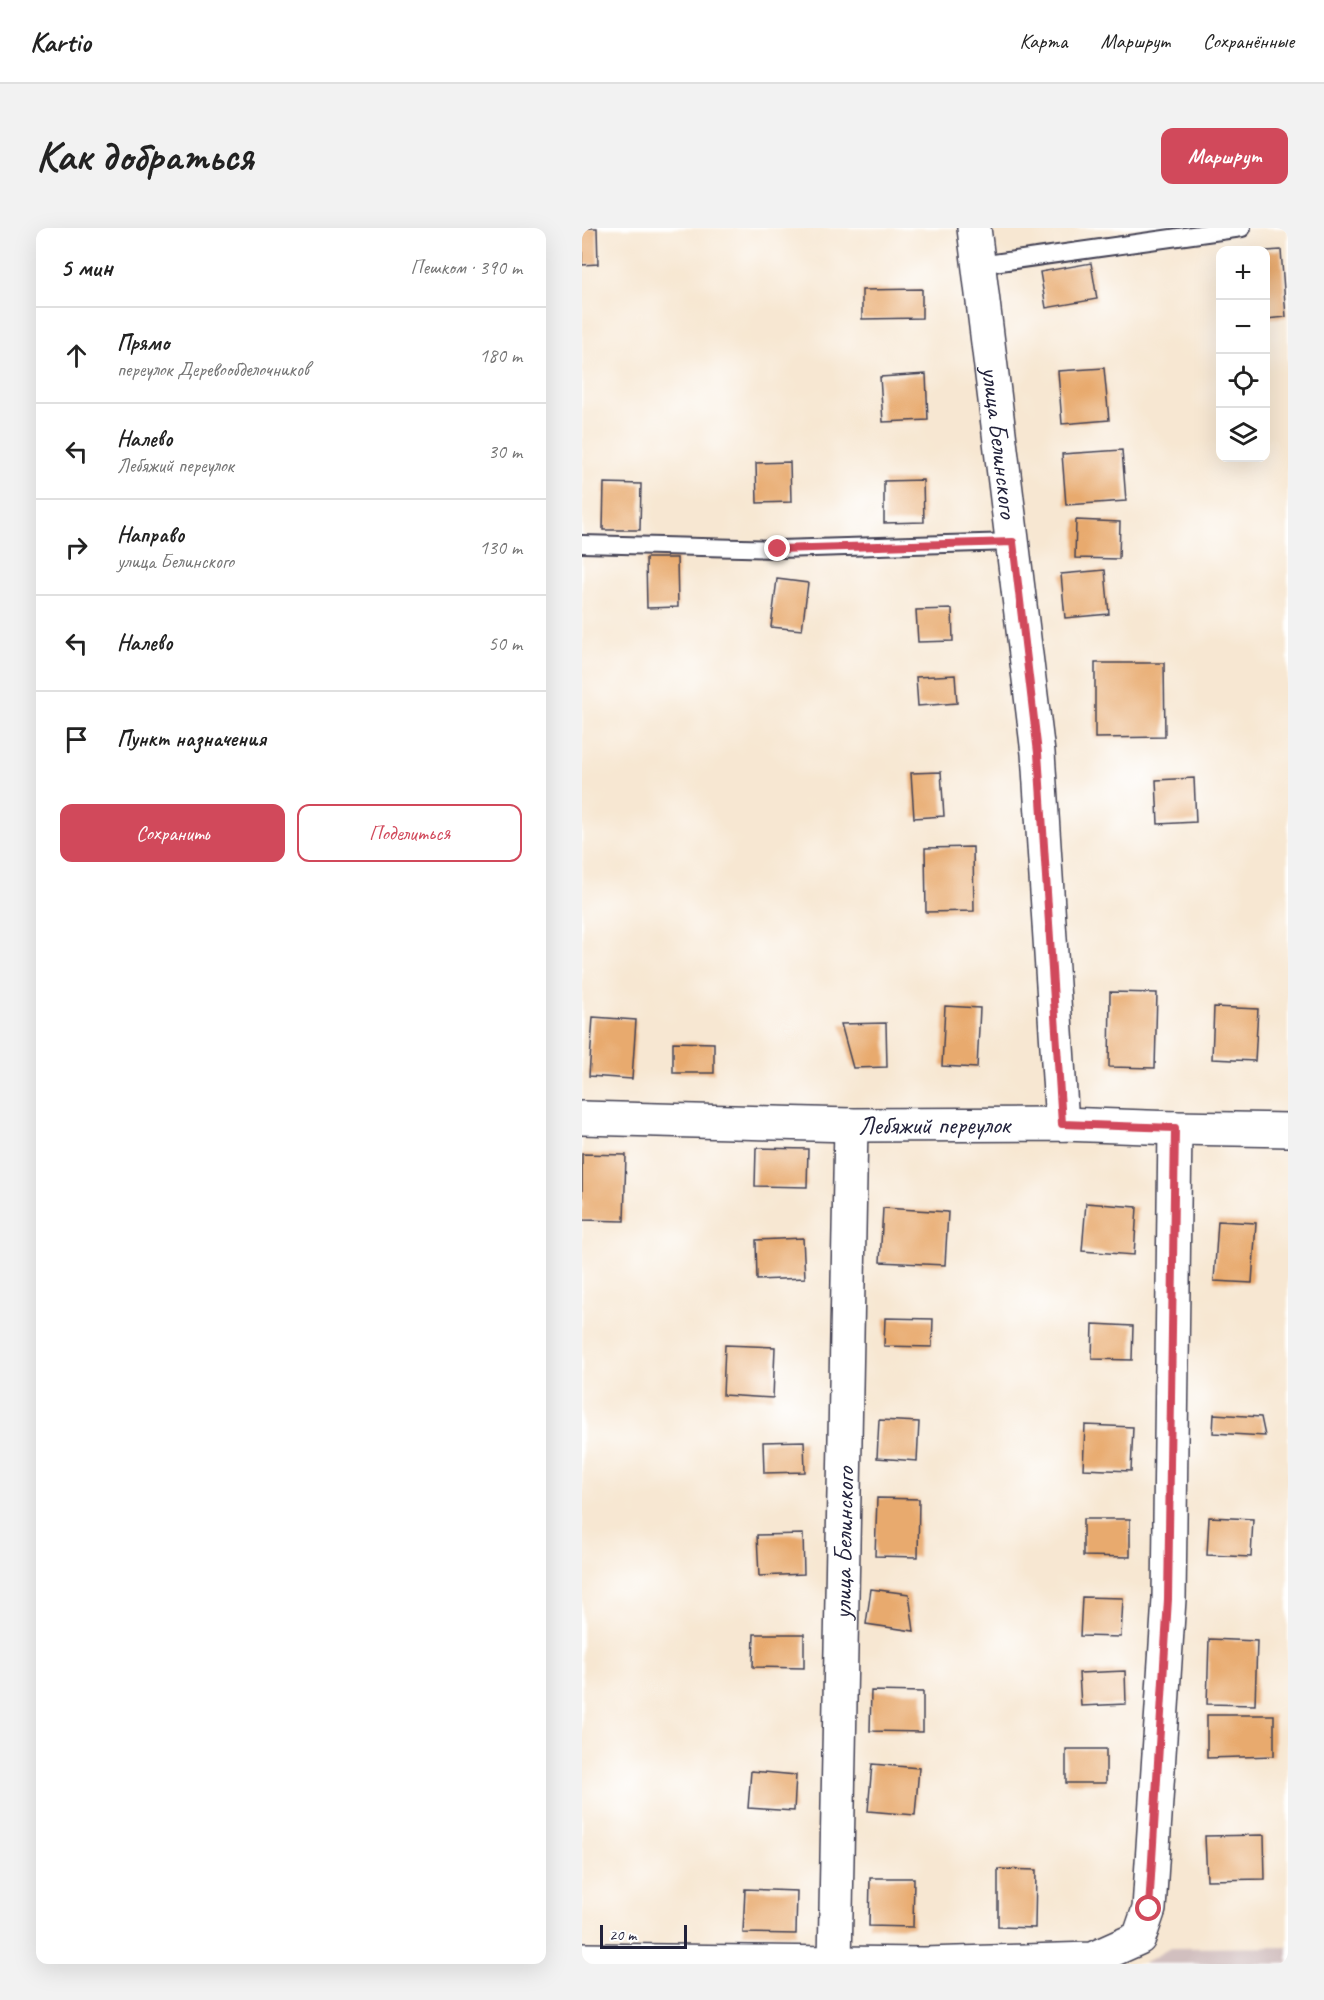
<!DOCTYPE html>
<html lang="ru">
<head>
<meta charset="utf-8">
<style>
  body { margin:0; font-family:Caveat,sans-serif; background:#f2f2f2; color:#222 }
  .controls { position:absolute; right:18px; top:18px; display:grid; overflow:hidden; border-radius:12px; box-shadow:0 6px 24px #0002 }
  .controls button { width:54px; height:54px; display:grid; place-items:center; padding:0; border:0; border-bottom:2px solid #e0e0e0; background:#fff; color:#222; font:30px sans-serif }
  .scale { position:absolute; left:18px; bottom:15px; width:87px; box-sizing:border-box; padding-left:6px; border:3px solid #22223b; border-top:0; font-size:16px; line-height:21px; white-space:nowrap; color:#22223b; -webkit-text-stroke:4px #fff; paint-order:stroke }
  .stop { position:absolute; width:18px; height:18px; margin:-14px; border:4px solid #d1495b; border-radius:50%; background:#fff }
  .stop.end { background:#d1495b; border-color:#fff; box-shadow:0 2px 6px #0008 }
  .list { margin:0; padding:0; list-style:none }
  h2 { display:flex; justify-content:space-between; align-items:center; height:78px; margin:0; padding:0 24px; font-size:26px }
  h2 small { font-size:20px; font-weight:400; color:#767676 }
  .list li { display:grid; grid-template-columns:39px 1fr auto; gap:18px; align-items:center; box-sizing:border-box; height:96px; padding:0 24px; border-top:2px solid #e0e0e0 }
  .list b { display:block; font-size:22px; white-space:nowrap }
  .list p { margin:0; font-size:20px; white-space:nowrap; color:#767676 }
  .list em { font-size:20px; font-style:normal; color:#767676 }
  .actions { display:flex; gap:12px; padding:18px 24px }
  .actions a { flex:1; padding:14px 0; border:2px solid #d1495b; border-radius:12px; text-align:center; font-size:21px; color:#d1495b }
  .actions .main { background:#d1495b; color:#fff }
  .icon { flex:none; width:33px; height:33px; fill:none; stroke:currentColor; stroke-width:2; stroke-linecap:round; stroke-linejoin:round }
  .map { position:relative; flex:none; width:706px; height:1736px; overflow:hidden; border-radius:12px }
  header { display:flex; align-items:center; gap:36px; box-sizing:border-box; height:84px; padding:0 30px; background:#fff; border-bottom:2px solid #e0e0e0 }
  header strong { font-size:28px }
  nav { display:flex; gap:33px; margin-inline-start:auto; font-size:21px }
  .intro { display:flex; align-items:center; justify-content:space-between; box-sizing:border-box; height:144px; padding:0 36px }
  h1 { margin:0; font-size:42px }
  .button { padding:15px 27px; border-radius:12px; background:#d1495b; color:#fff; font-size:21px; font-weight:700 }
  main { display:flex; gap:36px; padding:0 36px }
  aside { flex:1; background:#fff; border-radius:12px; box-shadow:0 6px 24px #0002 }
  .map>svg:first-child { display:block }
</style>
</head>
<body>
<header>
<strong>Kartio</strong>
<nav><a>Карта</a><a>Маршрут</a><a>Сохранённые</a></nav>
</header>
<div class="intro"><h1>Как добраться</h1><a class="button">Маршрут</a></div>
<main>
<aside>
<h2>5 мин<small>Пешком · 390 m</small></h2>
<ul class="list">
<li><svg class="icon" aria-label="ahead" viewBox="0 0 24 24"><path d="M12 20V5M6 11l6-6 6 6"/></svg><div><b>Прямо</b><p>переулок Деревообделочников</p></div><em>180 m</em></li>
<li><svg class="icon" aria-label="left" viewBox="0 0 24 24"><path d="M17 20v-9H6M10 6l-5 5 5 5"/></svg><div><b>Налево</b><p>Лебяжий переулок</p></div><em>30 m</em></li>
<li><svg class="icon" aria-label="right" viewBox="0 0 24 24"><path d="M7 20v-9h11M14 6l5 5-5 5"/></svg><div><b>Направо</b><p>улица Белинского</p></div><em>130 m</em></li>
<li><svg class="icon" aria-label="left" viewBox="0 0 24 24"><path d="M17 20v-9H6M10 6l-5 5 5 5"/></svg><div><b>Налево</b></div><em>50 m</em></li>
<li><svg class="icon" aria-label="arrive" viewBox="0 0 24 24"><path d="M6 21V4h12l-3 4 3 4H6"/></svg><div><b>Пункт назначения</b></div></li>
</ul>
<div class="actions"><a class="main">Сохранить</a><a>Поделиться</a></div>
</aside>
<div class="map">
<svg width="706" height="1736" viewBox="0 0 706 1736">
  <rect width="100%" height="100%" fill="#fff"/>
  <filter id="ink" filterUnits="userSpaceOnUse"><feTurbulence type="fractalNoise" baseFrequency=".0167" numOctaves="2"/><feDisplacementMap in="SourceGraphic" scale="12" xChannelSelector="R" yChannelSelector="G"/><feConvolveMatrix kernelMatrix="1 2 1 2 8 2 1 2 1" color-interpolation-filters="sRGB"/></filter>
  <filter id="wash" filterUnits="userSpaceOnUse"><feTurbulence type="fractalNoise" baseFrequency=".008" numOctaves="4" result="noise"/><feDisplacementMap in="SourceGraphic" scale="24" xChannelSelector="R" yChannelSelector="G"/><feGaussianBlur stdDeviation="1.35" result="paint"/><feColorMatrix in="noise" values="0 0 0 0 0 0 0 0 0 0 0 0 0 0 0 0 0 1.4 0 .05"/><feComposite in="paint" operator="in"/></filter>
  <g filter="url(#wash)">
    <rect width="100%" height="100%" fill="#f7e7d2"/>
    <path fill="#d1bfbf" d="M706 1719V1736H561L588 1720Z"/>
    <g id="blocks">
      <path fill="#e8aa6e" d="M0 0H15L16 36 0 37Z
        M699 22 704 89 684 91V23Z
        M509 35 515 71 464 80 458 44Z
        M340 61V90L280 91V62Z
        M522 140 527 192 480 196 476 143Z
        M344 146 346 192 301 194 298 149Z
        M540 222 544 273 484 277 480 226Z
        M208 234 209 274 175 275 174 235Z
        M341 252 342 294 302 295V253Z
        M22 255 59 256 58 302H21Z
        M494 292 538 294 537 331 493 330Z
        M64 330H95L96 379 65 380Z
        M523 342 527 386 483 390 479 346Z
        M195 351 226 355 220 402 189 399Z
        M370 381 371 413 336 414 334 382Z
        M513 435H582L583 509 513 510Z
        M373 447 375 475 336 478 334 449Z
        M359 544 362 588 332 590 329 545Z
        M612 550 614 594 576 596 574 552Z
        M391 619 392 683 344 684 343 620Z
        M528 764 575 765 573 840 527 839Z
        M363 778 398 780 395 840 360 838Z
        M632 779 676 781 673 833 630 831Z
        M11 789 54 792 50 851 7 848Z
        M304 795 305 839 271 840 259 796Z
        M91 814 132 815V845H91Z
        M174 920 226 921 225 959 173 958Z
        M0 926 44 927 42 993 0 992Z
        M504 975 555 979 552 1027 500 1023Z
        M301 980 366 984 363 1037 298 1034Z
        M636 993 674 995 670 1055 632 1053Z
        M221 1010 223 1050 175 1052 174 1012Z
        M303 1090 351 1091 350 1119 302 1118Z
        M511 1096 551 1098 550 1132 510 1131Z
        M143 1117 193 1119 191 1170 141 1167Z
        M632 1186 679 1189 683 1208 631 1205Z
        M297 1192 337 1194 335 1233 295 1230Z
        M503 1197 551 1199 549 1243 501 1241Z
        M222 1213 223 1244 182 1245 181 1214Z
        M295 1270 337 1271 336 1329 293 1328Z
        M627 1289 671 1291 669 1329 625 1327Z
        M501 1291H548V1329L501 1328Z
        M221 1306 222 1346 177 1348 175 1307Z
        M289 1361 327 1366 332 1403 284 1396Z
        M500 1369 541 1370 539 1409 498 1408Z
        M172 1406H222V1440L171 1439Z
        M627 1411 675 1413 673 1477 625 1476Z
        M543 1443 544 1476 499 1478 497 1445Z
        M289 1463 341 1464V1504L288 1503Z
        M625 1487H692V1528L625 1530Z
        M484 1521H524V1555H484Z
        M290 1536 337 1540 333 1587 286 1583Z
        M169 1543 214 1547 212 1583 166 1580Z
        M682 1607 683 1651 625 1652 623 1608Z
        M416 1641 454 1642 453 1700 416 1699Z
        M288 1650H332L331 1699 287 1698Z
        M163 1661 215 1663 214 1706 161 1705Z"/>
    </g>
  </g>
  <g filter="url(#ink)">
    <use href="#blocks" fill-opacity="0" stroke="#424052" stroke-width="1.5"/>
    <g fill="none" stroke-linecap="round" stroke-linejoin="round">
      <g stroke="#424052" stroke-width="20">
        <path id="service" d="M397 37 660 0
          M0 316 197 321 431 314"/>
      </g>
      <g stroke="#424052" stroke-width="36">
        <g id="minor">
          <path id="s1" d="M392 0 456 525 480 896"/>
          <path id="s2" d="M0 890 269 897 480 896 593 900 706 902"/>
          <path d="M0 1732 342 1736 510 1731 557 1710 567 1681 587 1371 593 900"/>
          <path id="s3" d="M253 1735 269 897"/>
        </g>
      </g>
      <use href="#service" stroke="#fff" stroke-width="16"/>
      <use href="#minor" stroke="#fff" stroke-width="33"/>
    </g>
  </g>
  <g fill="none" stroke-linecap="round" stroke-linejoin="round" filter="url(#ink)">
    <path stroke="#d1495b" stroke-width="8" d="M196 321 431 314 456 525 480 896 593 900 586 1371 567 1681"/>
  </g>
  <g text-anchor="middle" dominant-baseline="central" stroke-width="5" stroke-linejoin="round" paint-order="stroke">
    <g font-size="26" fill="#22223b" stroke="#fff">
      <text stroke="none"><textPath href="#s1" startOffset="216">улица Белинского</textPath></text>
      <text stroke="none"><textPath href="#s2" startOffset="352">Лебяжий переулок</textPath></text>
      <text stroke="none"><textPath href="#s3" startOffset="420">улица Белинского</textPath></text>
    </g>
  </g>
</svg>
<div class="controls">
<button>+</button>
<button>−</button>
<button><svg class="icon" aria-label="locate" viewBox="0 0 24 24"><circle cx="12" cy="12" r="6"/><path d="M12 2v4M12 18v4M2 12h4M18 12h4"/></svg></button>
<button><svg class="icon" aria-label="layers" viewBox="0 0 24 24"><path d="M12 4l9 5-9 5-9-5zM3 14l9 5 9-5"/></svg></button>
</div>
<div class="scale">20 m</div>
<div class="stop" style="left:567px;top:1681px"></div>
<div class="stop end" style="left:196px;top:321px"></div>
</div>
</main>
</body>
</html>
